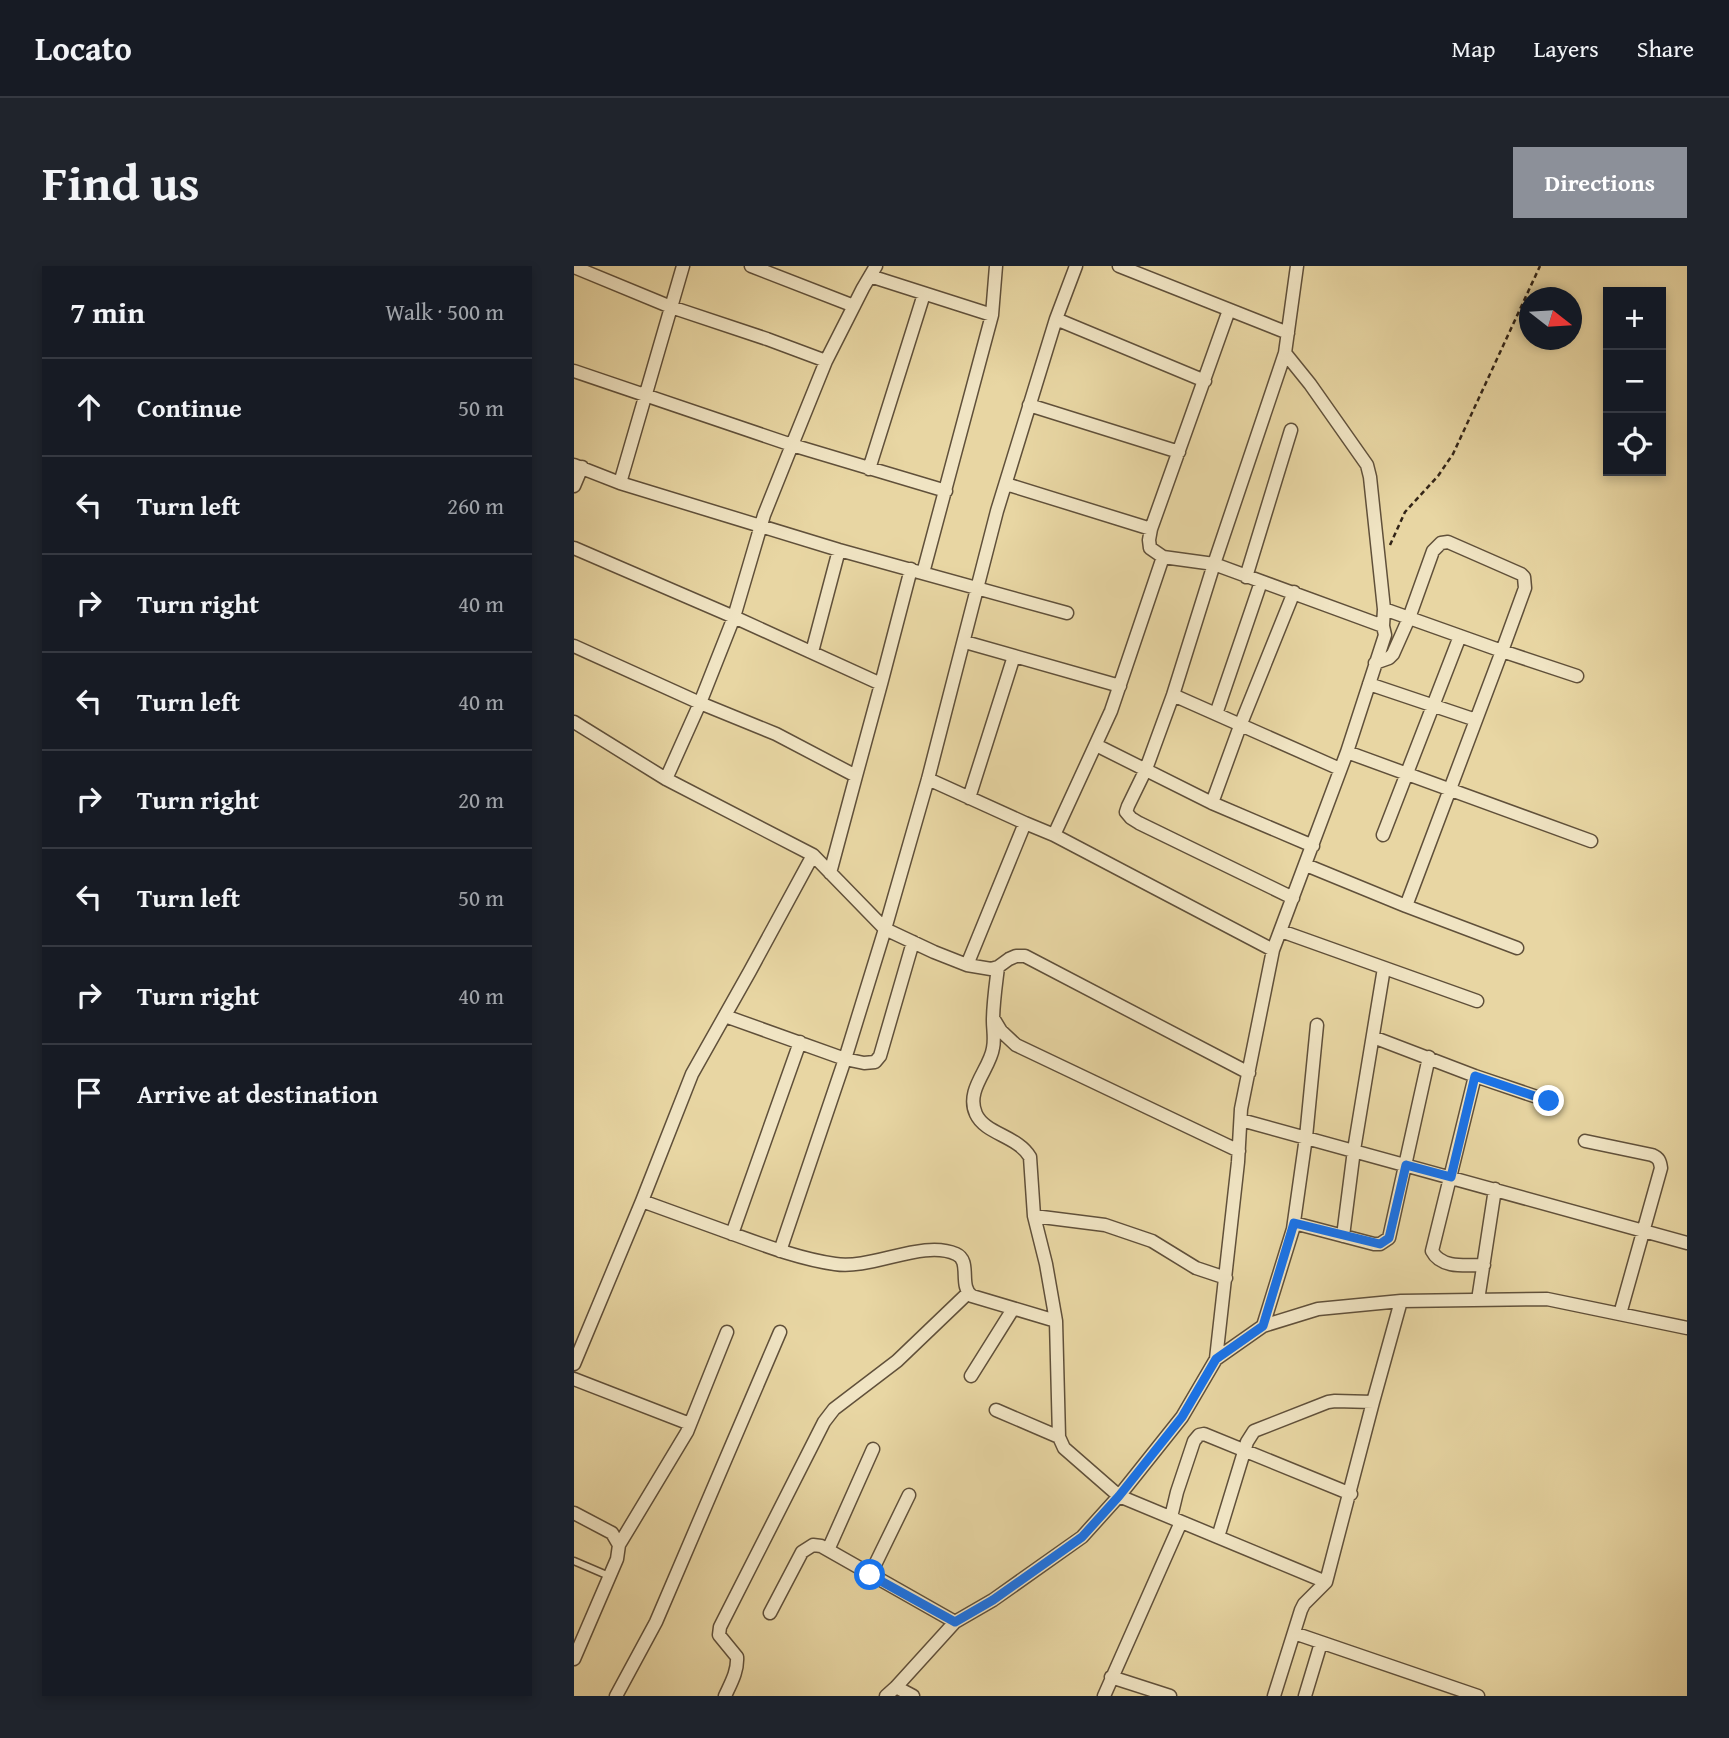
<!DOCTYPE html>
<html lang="en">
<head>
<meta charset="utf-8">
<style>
  body { margin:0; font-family:"Gentium Book Plus",serif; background:#20242c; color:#f1f3f6 }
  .controls { position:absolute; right:21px; top:21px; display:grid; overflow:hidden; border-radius:0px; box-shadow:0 4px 10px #0003 }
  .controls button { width:63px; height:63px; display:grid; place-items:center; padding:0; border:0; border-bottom:2px solid #363941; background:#171b24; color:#f1f3f6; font:35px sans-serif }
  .compass { position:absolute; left:945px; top:21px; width:63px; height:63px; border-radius:50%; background:#171b24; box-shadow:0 4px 10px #0003; rotate:107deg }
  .stop { position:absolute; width:21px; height:21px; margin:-16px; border:5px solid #1a73e8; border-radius:50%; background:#fff }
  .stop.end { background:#1a73e8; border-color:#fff; box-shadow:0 2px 7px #0008 }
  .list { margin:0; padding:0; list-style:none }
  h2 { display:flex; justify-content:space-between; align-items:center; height:91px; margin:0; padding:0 28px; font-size:30px }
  h2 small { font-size:23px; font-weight:400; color:#9ea1a6 }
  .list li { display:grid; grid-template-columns:46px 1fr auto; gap:21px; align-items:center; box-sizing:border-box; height:98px; padding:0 28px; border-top:2px solid #363941 }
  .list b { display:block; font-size:26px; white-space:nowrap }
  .list em { font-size:23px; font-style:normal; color:#9ea1a6 }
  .icon { flex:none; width:38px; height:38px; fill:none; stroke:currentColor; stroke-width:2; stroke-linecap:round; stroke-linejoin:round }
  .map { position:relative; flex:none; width:1113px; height:1430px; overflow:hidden; border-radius:0px }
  header { display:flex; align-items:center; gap:42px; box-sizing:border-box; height:98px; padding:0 35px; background:#171b24; border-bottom:2px solid #363941 }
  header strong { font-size:33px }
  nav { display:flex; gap:38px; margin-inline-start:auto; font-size:24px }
  .intro { display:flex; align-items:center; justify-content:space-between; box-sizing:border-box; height:168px; padding:0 42px }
  h1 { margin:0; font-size:49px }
  .button { padding:18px 32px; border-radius:0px; background:#8c9099; color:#fff; font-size:24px; font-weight:700 }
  main { display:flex; gap:42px; padding:0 42px }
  aside { flex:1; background:#171b24; border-radius:0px; box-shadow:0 4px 10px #0003 }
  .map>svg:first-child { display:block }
</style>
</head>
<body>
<header>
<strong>Locato</strong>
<nav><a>Map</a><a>Layers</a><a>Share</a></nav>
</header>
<div class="intro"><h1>Find us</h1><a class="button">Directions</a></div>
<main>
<aside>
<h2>7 min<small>Walk · 500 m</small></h2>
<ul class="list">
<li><svg class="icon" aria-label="ahead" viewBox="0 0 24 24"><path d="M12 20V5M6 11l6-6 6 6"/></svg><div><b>Continue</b></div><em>50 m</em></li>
<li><svg class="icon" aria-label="left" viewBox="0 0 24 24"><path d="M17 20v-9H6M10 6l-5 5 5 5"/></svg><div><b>Turn left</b></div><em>260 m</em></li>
<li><svg class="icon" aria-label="right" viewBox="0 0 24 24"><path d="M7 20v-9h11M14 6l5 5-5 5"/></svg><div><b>Turn right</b></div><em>40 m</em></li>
<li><svg class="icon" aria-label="left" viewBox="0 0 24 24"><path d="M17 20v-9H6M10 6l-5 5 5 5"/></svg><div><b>Turn left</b></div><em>40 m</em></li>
<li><svg class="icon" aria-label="right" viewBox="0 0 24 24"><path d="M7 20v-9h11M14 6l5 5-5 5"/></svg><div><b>Turn right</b></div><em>20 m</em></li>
<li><svg class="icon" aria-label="left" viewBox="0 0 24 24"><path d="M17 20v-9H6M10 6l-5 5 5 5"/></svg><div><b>Turn left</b></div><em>50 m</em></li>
<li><svg class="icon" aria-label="right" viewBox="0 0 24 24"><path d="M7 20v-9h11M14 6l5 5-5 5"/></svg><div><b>Turn right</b></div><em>40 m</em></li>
<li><svg class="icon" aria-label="arrive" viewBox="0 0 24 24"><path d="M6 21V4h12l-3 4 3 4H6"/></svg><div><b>Arrive at destination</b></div></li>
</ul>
</aside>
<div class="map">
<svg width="1113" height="1430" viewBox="0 0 1113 1430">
  <rect width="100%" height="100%" fill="#e8d6a3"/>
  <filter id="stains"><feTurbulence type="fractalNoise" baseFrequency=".00286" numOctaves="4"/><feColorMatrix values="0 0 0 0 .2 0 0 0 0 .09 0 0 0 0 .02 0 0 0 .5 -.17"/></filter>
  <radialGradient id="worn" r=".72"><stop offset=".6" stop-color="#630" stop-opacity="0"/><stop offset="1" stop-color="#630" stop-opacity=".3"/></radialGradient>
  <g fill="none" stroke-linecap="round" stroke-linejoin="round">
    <g stroke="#60503a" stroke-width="9">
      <path id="service" d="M0 1295 35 1310"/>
    </g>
    <g stroke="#60503a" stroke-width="15">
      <path id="minor" d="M177 0 280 40
        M545 0 714 67
        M0 1 97 41 193 73 252 95 218 179 372 225
        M296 10 418 49
        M482 53 631 115
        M711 87 736 118 793 199 796 211 810 343 809 360
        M252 95 289 22 302 0
        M0 105 218 179 190 249 160 351 126 437 92 513
        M455 139 605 186
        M0 199 46 217 265 284 493 347
        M295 203 350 28
        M46 217 109 0
        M432 218 577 263
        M0 220 8 201
        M0 282 160 351 307 418 282 510 202 468 126 437 0 380
        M589 291 576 282 575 274 577 263 655 44
        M349 307 418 49 422 0
        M672 311 717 164
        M810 343 928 385 1003 410
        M391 376 546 420
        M238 386 265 284
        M801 397 815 392 819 388 835 352 859 285 867 277 874 276 947 308 950 311 951 322 928 385 832 640
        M307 418 337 303
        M795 418 902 454
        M599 429 766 503
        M642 448 687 316
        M0 456 92 513 239 589 311 663 360 686 393 699 417 703 424 701 435 693 442 690H451L675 807
        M522 479 638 537 739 580
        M773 486 1017 575
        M354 513 451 557
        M395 532 440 390
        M638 537 666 460 720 326
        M480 569 699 684
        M809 569 886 370
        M732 599 832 640 943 682
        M256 607 282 510
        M719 632 565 557 557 552 552 546 554 540 572 503 599 429 640 298 711 87 723 0
        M707 665 903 735
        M424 701C422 718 419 737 419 755 419 763 421 773 419 782 416 803 391 824 402 848 411 868 444 870 456 891L460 950 472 998 482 1055 485 1171 490 1182 545 1230 752 1316
        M151 750 271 793 290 797 301 796 306 790 339 676
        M421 755 427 765 442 779 665 885
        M799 771 901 810 975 835
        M901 810 858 985C867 1003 893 999 910 999
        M667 854 1113 977
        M1011 875 1078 889C1085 892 1086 895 1087 902L1046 1048
        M68 935C98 946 128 957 159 968 192 980 226 993 261 998 298 1004 349 973 382 988 398 995 384 1020 398 1030L482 1055
        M460 950 531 959 578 975 622 1002 652 1012
        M720 957 800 978H806L815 972 855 791
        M158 968 226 776
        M769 970 780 884 810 702
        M206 985 271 793 311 663 354 513 423 245 482 53 502 0
        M904 1034 921 923
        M689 1060 719 963 732 871 743 759
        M642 1093 689 1060 744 1043 827 1035 973 1033 1113 1062
        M0 1098 68 935 118 808 176 705 239 589
        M397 1110 439 1043
        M0 1113 116 1158
        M422 1144 485 1171
        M0 1247 38 1267 45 1279 43 1293 0 1393
        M597 1251 603 1226 620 1175 625 1169 630 1168 777 1228
        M644 1271 673 1176 680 1165 754 1136 761 1135 799 1136
        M45 1279 113 1166 153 1066
        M254 1284 299 1183
        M296 1309 335 1229
        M196 1347 228 1286 239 1279 247 1280 381 1356
        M720 1367 904 1430
        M537 1411 596 1430
        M322 1421 339 1430
        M42 1430 82 1356 206 1066
        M151 1430C157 1417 164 1405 163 1391L145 1369 146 1361 250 1156 260 1143 323 1095 394 1027
        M312 1430 322 1421 381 1356 419 1334 508 1271 545 1230 608 1151 642 1093 664 896 667 843 699 684 773 486 811 369 809 360 640 298 589 291 537 445 480 569 451 557 393 699
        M530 1430 607 1256
        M700 1430 727 1344 730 1338 752 1316 799 1136 827 1035
        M731 1430 747 1377"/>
    </g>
    <path stroke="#322417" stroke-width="2.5" stroke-dasharray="5 3.5" stroke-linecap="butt" d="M816 279 831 246 864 210 879 188 966 0"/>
    <use href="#service" stroke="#f0e4c3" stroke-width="6"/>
    <use href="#minor" stroke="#f0e4c3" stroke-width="12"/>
  </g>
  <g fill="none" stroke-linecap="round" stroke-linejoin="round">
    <path stroke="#1a73e8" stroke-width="9" d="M296 1309 381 1356 419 1334 508 1271 545 1230 608 1151 642 1093 689 1060 720 957 806 978 815 972 832 899 877 911 901 810 975 835"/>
  </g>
  <rect width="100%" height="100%" filter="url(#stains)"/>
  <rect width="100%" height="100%" fill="url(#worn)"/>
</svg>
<div class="controls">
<button>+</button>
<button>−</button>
<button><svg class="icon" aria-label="locate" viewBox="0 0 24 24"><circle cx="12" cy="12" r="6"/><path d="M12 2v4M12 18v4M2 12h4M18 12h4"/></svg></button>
</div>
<svg class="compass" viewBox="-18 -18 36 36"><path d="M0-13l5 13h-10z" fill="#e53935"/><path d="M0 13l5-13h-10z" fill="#9ea1a6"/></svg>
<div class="stop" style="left:296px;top:1309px"></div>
<div class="stop end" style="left:975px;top:835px"></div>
</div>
</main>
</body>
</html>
